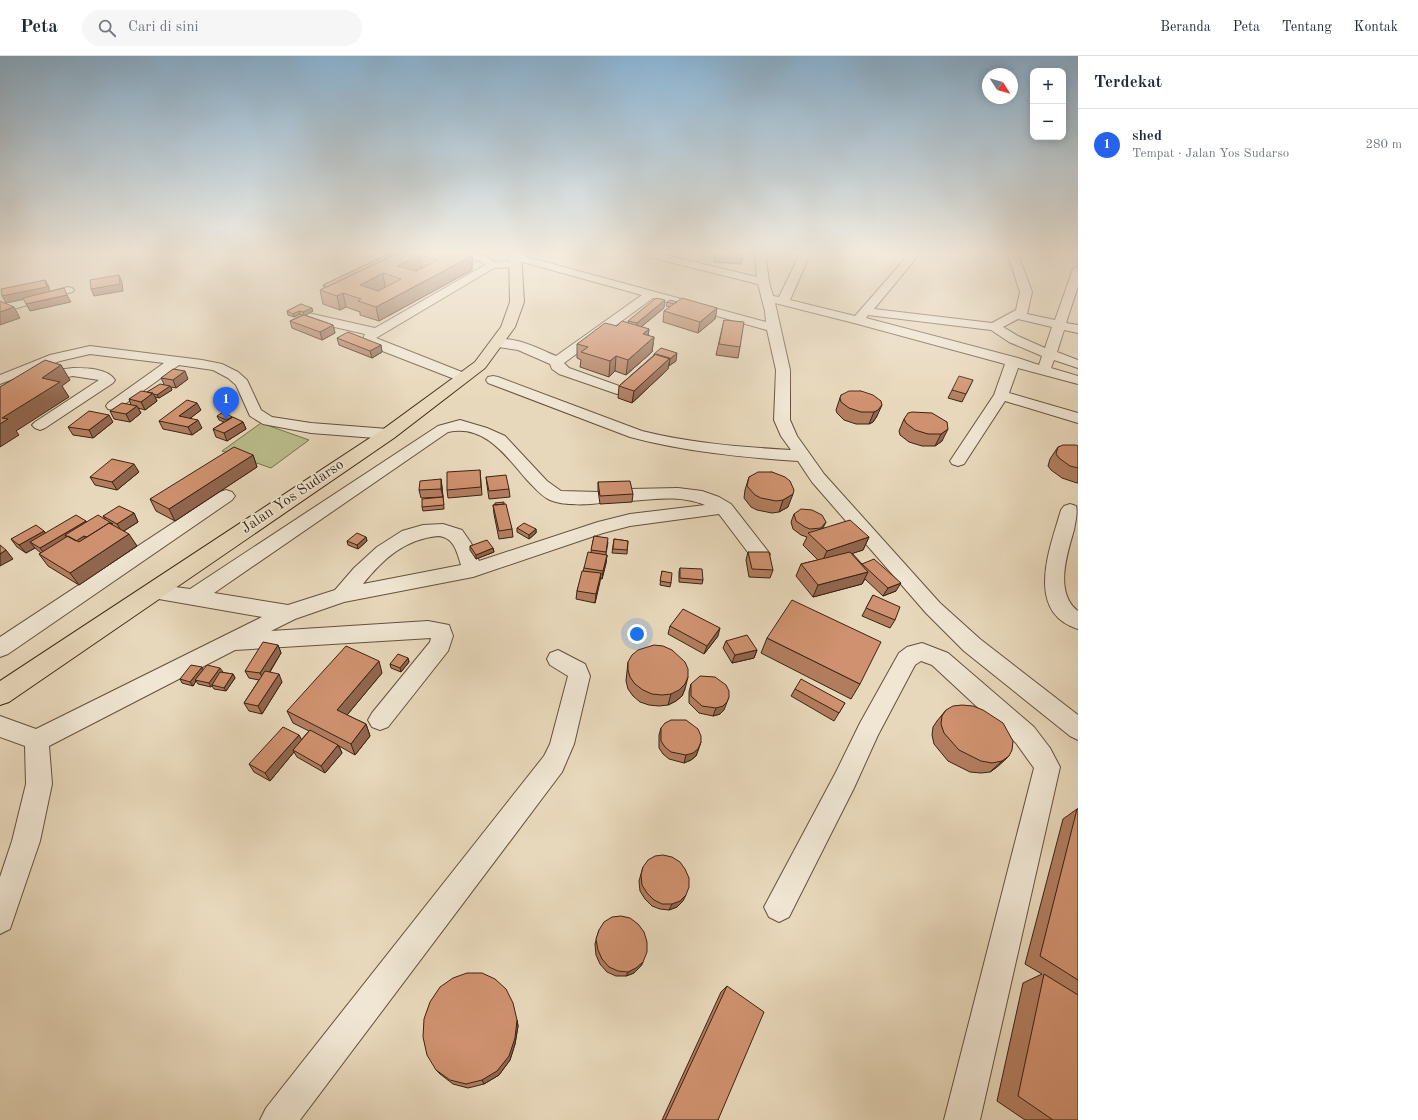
<!DOCTYPE html>
<html lang="id">
<head>
<meta charset="utf-8">
<style>
  body { margin:0; font-family:"Old Standard TT",serif; background:#f6f6f7; color:#1f2937 }
  .controls { position:absolute; right:12px; top:12px; display:grid; overflow:hidden; border-radius:8px; box-shadow:0 2px 10px #0003 }
  .controls button { width:36px; height:36px; display:grid; place-items:center; padding:0; border:0; border-bottom:1px solid #e0e1e3; background:#fff; color:#1f2937; font:20px sans-serif }
  .compass { position:absolute; left:982px; top:12px; width:36px; height:36px; border-radius:50%; background:#fff; box-shadow:0 2px 10px #0003; rotate:126deg }
  .you { position:absolute; left:637px; top:578px; width:14px; height:14px; margin:-10px; border:3px solid #fff; border-radius:50%; background:#1a73e8; box-shadow:0 0 0 6px #1a73e833 }
  .badge { display:grid; place-items:center; width:26px; height:26px; border-radius:50%; background:#2563eb; color:#fff; font-size:13px; font-weight:700 }
  .pin { position:absolute; translate:-50% -33px; filter:drop-shadow(0 1px 2px #0008) }
  .pin::after { content:''; position:absolute; top:21px; width:14px; height:12px; background:inherit; clip-path:polygon(0 0,100% 0,50% 100%) }
  .list { margin:0; padding:0; list-style:none }
  h2 { display:flex; justify-content:space-between; align-items:center; height:52px; margin:0; padding:0 16px; font-size:17px }
  h2 small { font-size:13px; font-weight:400; color:#747a83 }
  .list li { display:grid; grid-template-columns:26px 1fr auto; gap:12px; align-items:center; box-sizing:border-box; height:72px; padding:0 16px; border-top:1px solid #e0e1e3 }
  .list b { display:block; font-size:15px; white-space:nowrap }
  .list p { margin:0; font-size:13px; white-space:nowrap; color:#747a83 }
  .list em { font-size:13px; font-style:normal; color:#747a83 }
  .icon { flex:none; width:22px; height:22px; fill:none; stroke:currentColor; stroke-width:2; stroke-linecap:round; stroke-linejoin:round }
  .map { position:relative; flex:none; width:1078px; height:1064px; overflow:hidden }
  header { display:flex; align-items:center; gap:24px; box-sizing:border-box; height:56px; padding:0 20px; background:#fff; border-bottom:1px solid #e0e1e3 }
  header strong { font-size:19px }
  nav { display:flex; gap:22px; margin-inline-start:auto; font-size:14px }
  .search { width:280px; height:36px; background:#f6f6f7; display:flex; align-items:center; gap:10px; box-sizing:border-box; padding:0 14px; border-radius:22px; color:#747a83; font-size:15px }
  main { display:flex }
  aside { flex:1; background:#fff }
  .map>svg:first-child { display:block }
</style>
</head>
<body>
<header>
<strong>Peta</strong>
<div class="search"><svg class="icon" aria-label="search" viewBox="0 0 24 24"><circle cx="10" cy="10" r="6"/><path d="M15 15l6 6"/></svg>Cari di sini</div>
<nav><a>Beranda</a><a>Peta</a><a>Tentang</a><a>Kontak</a></nav>
</header>
<main>
<div class="map">
<svg width="1078" height="1064" viewBox="0 0 1078 1064">
  <rect width="100%" height="100%" fill="#e8d8bb"/>
  <filter id="stains"><feTurbulence type="fractalNoise" baseFrequency=".005" numOctaves="4"/><feColorMatrix values="0 0 0 0 .2 0 0 0 0 .09 0 0 0 0 .02 0 0 0 .5 -.17"/></filter>
  <radialGradient id="worn" r=".72"><stop offset=".6" stop-color="#630" stop-opacity="0"/><stop offset="1" stop-color="#630" stop-opacity=".3"/></radialGradient>
  <path fill="#bbbd8c" stroke="#7b704f" d="M261 367 309 384 271 412 222 395Z"/>
  <g fill="none" stroke-linecap="round" stroke-linejoin="round">
    <g stroke="#66503c" stroke-width="2">
      <path id="minor" d="M448 196H466L488 201 494 206 515 205 520 208 515 211 494 212 376 282 467 318 469 321 467 324 462 325 457 324 367 289 363 283 365 278 304 264 302 261 304 258 308 257 375 272 485 209 480 205 449 198Z
        M636 196H653L757 221 755 196H765L769 226 773 240 779 241 801 196H811L790 244 855 260 911 196H921L874 253 992 267 1016 254 1020 236 1007 196H1017L1032 236 1027 258 1055 264 1073 213 1078 210V230L1066 267 1078 269V277L1064 274 1057 296 1078 304V312L1054 304 1051 312 1078 320V328L1018 312 1009 337 1078 357V367L1005 345 964 408 958 410 952 408 950 405 994 339 1005 308 854 267 775 247 790 314V364L797 380 824 418 940 547 980 583 1078 659V684L1070 680 964 595 926 557 812 426 798 405C741 401 686 396 630 381L488 327 486 324 488 321 493 320 498 321 642 375C690 387 740 391 791 394L781 380 774 364 776 314 767 274 653 242 564 307 569 312 622 331 624 334 622 337 617 338 559 318 552 313 550 308 518 294 492 290 490 287 492 284C514 279 537 292 556 300L642 239 512 203 511 201 516 198 766 266 765 255 758 228 637 198ZM868 259 991 274 1009 286 1042 300 1039 309 1018 302 866 262ZM1018 263 1052 271 1045 292 1018 280 1003 271Z
        M68 231 72 232 74 234 72 236 0 257V249Z
        M90 290 202 304 222 308 238 316 247 324 261 354 272 361 311 367 388 373 394 375 396 378 394 381 388 383 311 377 263 368 250 360 236 329 228 322 213 314 179 309 118 353 113 354 108 353 106 350 108 347 164 307 90 298 60 305 0 328V319L50 299Z
        M73 312C86 312 107 312 115 324L113 327 45 372 40 374 35 372 32 369 35 366 99 324 73 320 40 326 35 325 33 322 35 319 57 314Z
        M460 364 487 372 505 380 547 425 561 435 599 436 605 438 608 442 605 446C592 449 563 450 550 444 541 440 534 431 527 424 506 400 485 368 448 376L214 537 288 549 335 534 354 512 377 491 402 475 423 469 443 468 462 474 471 487 479 505 598 466 630 458 705 449C681 439 655 443 630 445L624 443 621 439 624 435 630 433 678 432 702 435 719 441 731 448 770 498 767 503 760 505 753 503 719 458 630 470 603 477 473 521 344 546 295 563 271 575 428 565 449 569 453 580 448 595 388 671 380 674 372 671 368 664 372 657 430 586 431 582 235 594 49 690 52 728 40 785 10 873 0 878V821L12 785 26 728 25 690 0 681V660L36 673 262 561 153 542 146 540 143 535 146 530 153 528 190 533 438 370ZM438 480C454 481 457 496 461 509L363 528C383 503 405 483 438 480Z
        M226 434 232 436 235 440 232 444 8 598 0 601V581L220 436Z
        M1070 448 1076 450C1078 457 1075 467 1074 474 1067 498 1054 537 1078 555V573C1024 556 1050 492 1061 454L1064 450Z
        M922 587 948 597 1034 671 1050 692 1060 711 980 1064H944L1034 712 1016 687 932 609 921 605 915 609 878 679 854 732 789 861 779 866 769 861 764 851 836 716 860 667 899 597 907 591Z
        M558 594 585 608 590 620 574 688 562 716 300 1064H260L266 1052 544 700 550 688 568 620 550 609 547 603 550 597Z"/>
    </g>
    <g stroke="#3b2312" stroke-width="2">
      <path id="major" d="M509 196H521L524 246 515 271 485 312 394 382 9 646 0 649V625L382 374 475 306 501 271 510 246Z"/>
    </g>
    <use href="#minor" fill="#f0e6d3" fill-rule="evenodd"/>
    <use href="#major" fill="#e8d8bb" fill-rule="evenodd"/>
  </g>
  <path fill="#b27d5f" stroke="#3b2312" d="M393 196 472 200V214L379 265 360 259V256L346 251 340 254 323 248 320 234 324 232 323 229Z
    M714 196H743L744 198 741 208 714 206Z
    M667 246H677L717 252 715 263 698 277 663 266 664 255 670 251 666 250Z
    M301 248 313 255 305 259 333 269 335 277 322 284 292 272 290 265 302 259 300 258 294 261 288 259 287 255Z
    M664 252 641 271 649 273 648 280 654 281 652 296 626 319 615 315 609 321 580 311 581 304 577 302V288L617 270 628 267V265Z
    M724 264 740 291 738 302 716 299Z
    M337 282 381 289 382 296 372 302 339 289Z
    M654 298 676 305 668 310V313L632 347 618 342 619 330 654 299Z
    M161 322 188 323 176 332 171 331 172 334 159 342 155 341 157 345 145 354 138 352 141 357 130 366 114 363 110 355 131 349 129 343 147 336 164 328Z
    M973 324 962 346 948 342 952 334Z
    M861 335 877 360 873 366 869 368H856L844 364 837 357 836 354 841 339Z
    M201 354 190 362 202 372 192 379 163 373 159 365Z
    M217 360 232 361 243 366 246 373 227 385 216 381 213 373 224 366 219 364Z
    M904 363 947 366 942 385 935 390H922L909 386 900 379 899 375Z
    M113 366 93 382 73 379 68 371Z
    M1078 390V427H1077L1062 422 1051 414 1048 410 1050 403 1058 391Z
    M253 399 257 411 175 465 156 455 150 443Z
    M480 414 482 439 448 442 447 434Z
    M139 416 117 434 95 429 90 421Z
    M772 416 788 451 779 456 772 457 757 454 751 451 744 442 745 434 749 421Z
    M486 421 509 433 510 441 489 443 487 429Z
    M441 423 443 441 421 442 419 434Z
    M598 426 633 438 632 446 600 448 598 434Z
    M443 441 444 453 423 455 422 451Z
    M504 448 512 473 513 481 499 483 494 458 493 449Z
    M134 457 138 466 124 475 137 490 79 529 48 510 39 498 41 497 35 492 26 497 17 491 11 483 44 475 45 477 86 465V466L105 463 103 460Z
    M794 458 823 472 869 481 863 494 852 497 862 508 896 535 883 540 865 523 862 528 813 541 796 520 801 508 818 504 803 489 807 481 801 479 793 473 791 466Z
    M517 472 536 473V477L529 483 517 476Z
    M594 480 608 486 606 498 607 499 606 507 602 523H600L595 547 576 543 577 535 583 515 584 512 591 496Z
    M366 481 367 485 358 493 348 489 347 485Z
    M614 483 628 485 627 498 612 497Z
    M470 490 493 492 494 496 476 503 470 494Z
    M748 496 773 514 770 522 749 521 746 504Z
    M680 512 703 524 702 528 679 526V516Z
    M662 515 671 527 670 531 660 529Z
    M873 539 895 564 890 572 862 560Z
    M670 570 718 580 704 598 668 578Z
    M767 582 860 628 851 643 761 597Z
    M726 585 757 594 754 602 732 607 723 592Z
    M278 589 281 597 270 616 282 626 262 658 249 655 244 647 259 624 249 622 245 615Z
    M408 602 409 606 401 616 391 612 390 608Z
    M628 606 685 633 682 640 676 645 668 649 659 650 649 649 640 646 633 640 628 633 626 625Z
    M202 611 203 614 233 618 235 622 226 635 214 633 212 630 211 631 198 628 196 625 193 630 182 627 180 623Z
    M382 617 347 659 366 668 370 680 355 699 339 690 342 697 325 717 297 701 294 696 270 725 254 716 249 708 299 679 301 684 309 675 293 667 287 655Z
    M691 628 724 654 720 658 713 660 699 657 689 647V636Z
    M795 633 845 647 834 665 791 640Z
    M946 654 1009 700 997 711 990 716 981 717 970 716 948 705 934 688 932 679 933 671 937 665Z
    M661 672 701 686 696 700 691 704 684 707 669 703 663 698 659 692V679Z
    M1077 753H1078V1064H1025L997 1045 1023 927 1042 918 1025 908 1063 763Z
    M643 811 683 845 677 851 669 854 660 853 652 850 645 843 640 835 639 825Z
    M599 874 643 906 641 910 634 917 626 920H616L607 916 600 908 596 899 595 888Z
    M727 930 718 1064H662L721 936Z
    M517 964 518 970 515 988 510 1004 499 1019 484 1028 468 1032 453 1028 440 1018 436 1014Z"/>
  <path fill="#91664e" stroke="#3b2312" d="M420 199 422 212 401 223 397 210Z
    M472 200V214L379 265 376 251Z
    M383 217 385 231 362 243 360 229Z
    M119 219 122 226 123 235 94 240 91 233Z
    M45 224 49 231 50 238 6 247 2 240Z
    M343 237 346 251 340 254 337 240Z
    M67 239 71 246 30 255 26 248Z
    M665 244 664 252 636 275 637 267Z
    M14 251 20 262 0 269V256Z
    M312 252 313 255 304 260 303 256Z
    M717 252 715 263 698 277 700 266Z
    M299 255 300 258 294 261 293 258Z
    M333 269 335 277 322 284 320 276Z
    M649 273 647 288 643 278Z
    M654 281 652 296 626 319 628 304Z
    M381 289 382 296 372 302 370 295Z
    M677 297 676 305 669 310 670 303Z
    M616 300 615 315 609 321 610 305Z
    M670 302 668 313 632 347 634 335Z
    M61 309 70 324 62 330 69 341 16 375 19 379 0 391V368L2 362 42 322Z
    M185 315 188 323 176 332 173 324Z
    M170 330 172 334 159 342 157 339Z
    M153 337 157 345 145 354 141 346Z
    M197 347 201 354 183 368 179 360Z
    M882 349 877 360 873 366 869 368 874 356Z
    M137 350 141 357 130 366 126 358Z
    M109 359 113 366 93 382 89 374Z
    M198 364 202 372 192 379 188 371Z
    M243 366 246 373 227 385 224 377Z
    M948 373 942 385 935 390 941 378Z
    M253 399 257 411 175 465 169 453Z
    M134 408 139 416 117 434 112 426Z
    M441 423 442 431 443 441 441 433Z
    M793 438 788 451 779 456 783 444Z
    M134 457 138 466 122 476 117 468Z
    M86 465 91 473 65 479 70 486 46 500 40 492Z
    M826 466 822 474 818 480 821 472Z
    M536 473V477L529 483V479Z
    M44 475 50 483 30 486 35 492 26 497 19 489Z
    M129 478 137 490 79 529 70 517Z
    M84 480 90 488 81 493 75 485Z
    M366 481 367 485 358 493 357 489Z
    M869 481 863 494 821 508 827 495Z
    M493 492 494 496 476 503V499Z
    M6 494 13 503 0 510V498Z
    M607 499 606 507 602 523 603 515Z
    M868 516 862 528 813 541 818 529Z
    M601 517 600 526 595 547 596 538Z
    M901 527 896 535 883 540 888 532Z
    M720 572 718 580 704 598 707 590Z
    M278 589 281 597 264 625 260 617Z
    M757 594 754 602 732 607 735 599Z
    M408 602 409 606 401 616 400 612Z
    M379 605 382 617 342 665 337 654Z
    M202 611 204 615 195 624 196 625 193 630 190 626Z
    M220 612 223 616 212 629V630L211 631 209 627Z
    M233 618 235 622 226 635 224 632Z
    M279 618 282 626 262 658 258 650Z
    M688 621 685 633 682 640 676 645 668 649 671 638Z
    M729 641 724 654 720 658 713 660 716 652Z
    M366 668 370 680 355 699 351 688Z
    M299 679 303 686 293 694 294 696 270 725 265 717Z
    M701 686 696 700 691 704 684 707 686 699Z
    M338 689 342 697 325 717 321 710Z
    M1009 700 997 711 990 716 1002 705Z
    M686 839 683 845 677 851 669 854 672 848Z
    M643 906 641 910 634 917 626 920 628 916Z
    M517 964 518 970 515 988 510 1004 499 1019 484 1028 482 1024Z"/>
  <path fill="#cf916f" stroke="#3b2312" fill-rule="evenodd" d="M393 196H400L327 231 323 229Z
    M400 196H451L472 200 376 251 358 245 361 243 343 237 337 240 320 234ZM420 199 438 204 416 215 397 210ZM383 217 401 223 378 235 360 229Z
    M716 196H743L744 198Z
    M119 219 120 228 91 233 90 224Z
    M45 224 47 231 2 240 1 233Z
    M64 232 67 239 26 248 23 242Z
    M656 242 665 244 637 267 628 265Z
    M682 242 717 252 700 266 664 255Z
    M670 244 677 246 674 248 667 246Z
    M0 245 14 251 0 256Z
    M301 248 312 252 303 256 299 255 293 258 287 255Z
    M304 259 333 269 320 276 290 265Z
    M724 264 744 266 740 291 719 288Z
    M622 265 649 273 643 278 654 281 628 304 616 300 610 305 581 296 588 291 577 288 605 267 617 270Z
    M348 276 381 289 370 295 337 282Z
    M661 292 677 297 670 303 654 298Z
    M656 298 670 302 634 335 619 330Z
    M45 304 61 309 42 322 60 326 2 362 8 363 0 368V331Z
    M173 313 185 315 173 324 161 322Z
    M959 320 973 324 966 338 952 334Z
    M160 328 170 330 157 339 147 336Z
    M141 335 153 337 141 346 129 343Z
    M849 335H861L873 339 881 345 882 349 878 354 874 356H861L849 352 841 346 840 342 841 339Z
    M187 344 197 347 179 360 198 364 188 371 159 365Z
    M122 347 137 350 126 358 110 355Z
    M89 355 109 359 89 374 68 371Z
    M223 356 232 361 226 364 217 360Z
    M912 356 932 357 947 366 948 373 941 378H928L915 374 906 367 904 363 908 357Z
    M233 361 243 366 224 377 213 373Z
    M1063 389H1076L1078 390V412L1070 410 1059 402 1056 398 1058 391Z
    M234 391 253 399 169 453 150 443Z
    M112 403 134 408 112 426 90 421Z
    M480 414 481 431 447 434V416Z
    M758 416H772L785 421 790 425 794 434 793 438 783 444 776 445 761 442 755 439 747 430 749 421Z
    M506 419 509 433 489 435 486 421Z
    M441 423V433L419 434 420 425Z
    M630 425 633 438 600 440 598 426Z
    M443 441 444 449 422 451V443Z
    M504 446V448L495 449V447Z
    M506 448 512 473 499 475 493 449Z
    M119 450 134 457 117 468 103 460Z
    M801 453 812 454 822 459 826 466 821 472 810 473 805 471 796 465 794 458Z
    M76 459 86 465 40 492 30 486Z
    M98 459 113 468 109 467 87 481 84 480 76 485 65 479Z
    M850 464 869 481 827 495 808 477Z
    M109 467 129 478 70 517 39 498 68 480 79 486Z
    M524 467 536 473 529 479 517 472Z
    M36 469 44 475 19 489 11 483Z
    M357 477 366 481 357 489 347 485Z
    M594 480 608 482 606 496 591 494Z
    M614 483 628 485 627 494 613 493Z
    M487 484 493 492 476 499 470 490Z
    M0 489 6 494 0 498Z
    M588 496 607 499 603 515 584 512Z
    M748 496H769L773 514 752 513Z
    M850 496 868 516 818 529 801 508Z
    M874 503 901 527 888 532 862 508Z
    M680 512 702 513 703 524 680 522Z
    M582 515 601 517 596 538 577 535Z
    M662 515 672 517 671 527 660 525Z
    M873 539 900 551 895 564 866 552Z
    M792 544 881 586 860 628 767 582Z
    M683 553 720 572 707 590 670 570Z
    M747 579 757 594 735 599 726 585Z
    M263 586 278 589 260 617 245 615Z
    M654 589 663 590 672 594 685 606 688 613V621L685 628 679 634 671 638 662 639 652 638 643 634 635 628 630 621 628 614V606L632 599 638 594Z
    M346 590 379 605 337 654 366 668 351 688 287 655Z
    M398 598 408 602 400 612 390 608Z
    M191 609 202 611 190 626 180 623Z
    M207 609 220 612 209 627 195 624Z
    M265 615 279 618 258 650 244 647Z
    M220 616 233 618 224 632 212 629Z
    M700 620 715 621 726 629 729 635V641L727 646 723 650 716 652 702 650 691 640V628Z
    M801 623 845 647 839 657 795 633Z
    M962 649 973 650 983 654 1003 667 1013 685 1012 694 1009 700 1002 705 992 707 981 705 959 694 944 677 941 668 942 660 946 654 953 650Z
    M671 664H686L698 673 701 680V686L698 693 693 697 686 699 671 696 665 691 661 685V672L665 667Z
    M283 671 299 679 265 717 249 708Z
    M310 674 338 689 321 710 293 694Z
    M1077 753H1078V924L1040 900Z
    M663 799 672 801 680 806 685 813 689 822V831L686 839 680 845 672 848H662L654 844 647 837 642 829 641 819 643 811 648 804 655 800Z
    M621 860 630 862 638 868 644 876 647 886V896L643 906 636 912 628 916 618 915 609 911 602 903 598 894 596 883 599 874 604 866 612 861Z
    M467 917H482L495 923 506 933 513 947 517 964 515 982 509 1000 497 1015 482 1024 466 1028 450 1024 436 1014 427 999 423 981 424 963 430 946 440 931 453 922Z
    M1044 918 1078 939V1064H1053L1018 1040Z
    M727 930 764 956 718 1064H665Z"/>
  <linearGradient id="sky" x2="0" y2="1"><stop stop-color="#8ab5d6"/><stop offset="0.57" stop-color="#f5ede0"/><stop offset="1" stop-color="#f5ede0" stop-opacity="0"/></linearGradient>
  <rect width="1078" height="345" fill="url(#sky)"/>
  <g text-anchor="middle" dominant-baseline="central" stroke-width="3.5" stroke-linejoin="round" paint-order="stroke">
    <g font-size="15" fill="#3b2312" stroke="#f0e6d3">
      <text transform="translate(293 441) rotate(-34)">Jalan Yos Sudarso</text>
    </g>
  </g>
  <rect width="100%" height="100%" filter="url(#stains)"/>
  <rect width="100%" height="100%" fill="url(#worn)"/>
</svg>
<div class="controls">
<button>+</button>
<button>−</button>
</div>
<svg class="compass" viewBox="-18 -18 36 36"><path d="M0-13l5 13h-10z" fill="#e53935"/><path d="M0 13l5-13h-10z" fill="#747a83"/></svg>
<div class="you"></div>
<div class="pin badge" style="left:226px;top:364px">1</div>
</div>
<aside>
<h2>Terdekat<small></small></h2>
<ul class="list">
<li><span class="badge">1</span><div><b>shed</b><p>Tempat · Jalan Yos Sudarso</p></div><em>280 m</em></li>
</ul>
</aside>
</main>
</body>
</html>
